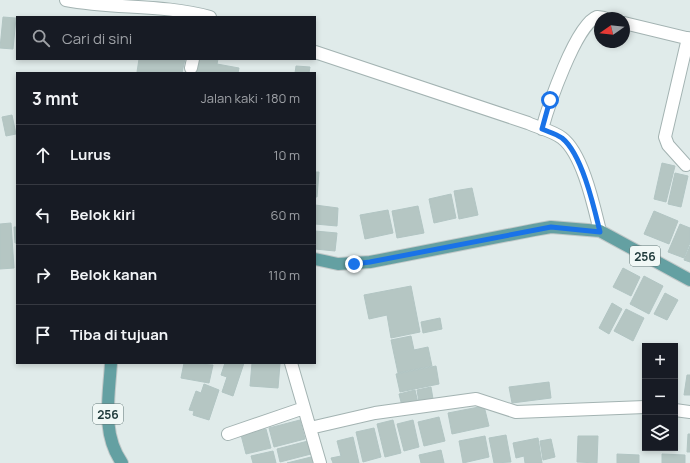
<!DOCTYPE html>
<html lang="id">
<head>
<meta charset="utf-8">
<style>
  body { margin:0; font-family:Manrope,sans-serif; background:#20242c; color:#f1f3f6 }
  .controls { position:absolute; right:12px; bottom:12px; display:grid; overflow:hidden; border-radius:0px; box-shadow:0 2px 6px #0003 }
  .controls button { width:36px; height:36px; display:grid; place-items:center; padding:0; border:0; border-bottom:1px solid #363941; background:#171b24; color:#f1f3f6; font:20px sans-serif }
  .compass { position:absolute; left:594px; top:12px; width:36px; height:36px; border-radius:50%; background:#171b24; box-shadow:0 2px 6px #0003; rotate:256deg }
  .stop { position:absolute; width:12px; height:12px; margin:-9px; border:3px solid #1a73e8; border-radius:50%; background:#fff }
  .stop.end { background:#1a73e8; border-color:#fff; box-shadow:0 1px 4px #0008 }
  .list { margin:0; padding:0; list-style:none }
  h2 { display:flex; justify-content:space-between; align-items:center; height:52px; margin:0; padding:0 16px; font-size:17px }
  h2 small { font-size:13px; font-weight:400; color:#9ea1a6 }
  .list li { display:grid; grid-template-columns:26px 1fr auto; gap:12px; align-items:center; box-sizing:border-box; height:60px; padding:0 16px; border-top:1px solid #363941 }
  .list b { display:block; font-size:15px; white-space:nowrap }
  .list em { font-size:13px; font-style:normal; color:#9ea1a6 }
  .icon { flex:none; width:22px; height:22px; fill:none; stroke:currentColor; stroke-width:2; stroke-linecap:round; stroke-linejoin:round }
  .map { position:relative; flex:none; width:690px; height:463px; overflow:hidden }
  .search { position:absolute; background:#171b24; box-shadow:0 2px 6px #0003; left:16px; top:16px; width:300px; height:44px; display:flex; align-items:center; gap:10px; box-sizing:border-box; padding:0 14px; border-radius:0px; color:#9ea1a6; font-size:15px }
  .panel { position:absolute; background:#171b24; box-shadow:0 2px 6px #0003; left:16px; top:72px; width:300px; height:292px; border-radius:0px }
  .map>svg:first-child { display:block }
</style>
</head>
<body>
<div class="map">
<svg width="690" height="463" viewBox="0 0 690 463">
  <rect width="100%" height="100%" fill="#e0ebea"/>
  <path fill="#b5c6c3" stroke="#b2c5c3" d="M3 17 16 18 13 49 0 48Z
    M139 59H185L182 73 137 72Z
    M196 59H218L217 64 239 68 238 73H194Z
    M296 66 310 67 309 73H295Z
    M12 115 16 134 6 136 2 117Z
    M662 163 675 166 666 202 654 199Z
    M315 172H319L317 197H315Z
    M675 173 688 176 681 207 668 204Z
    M472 188 478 215 459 219 454 191Z
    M451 194 456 218 434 223 429 199Z
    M315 205 338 208 337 226 315 224Z
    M418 206 424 233 397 238 392 211Z
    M388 210 393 233 365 239 360 215Z
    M654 211 678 221 669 244 644 234Z
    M11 223 14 268 0 269V224Z
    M680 224 690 228V243L684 258 668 252Z
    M14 227H17V243H15Z
    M315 231 337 233 335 251 315 249Z
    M690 246V262L684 260Z
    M623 268 640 277 631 296 613 287Z
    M644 276 663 286 649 314 630 304Z
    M411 286 420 332 391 338 387 315 369 319 364 295Z
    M665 293 678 300 667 320 654 314Z
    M612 303 622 309 609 334 599 328Z
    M626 309 644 318 633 341 614 331Z
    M440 318 442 329 423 333 421 322Z
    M411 336 414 350 428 347 432 366 398 373 391 340Z
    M184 363 213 365 209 383 181 378Z
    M225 363H244L233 396 222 392 227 377 221 375Z
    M252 363 280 364 278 388 250 386Z
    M436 366 439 384 400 392 396 374Z
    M687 375H690V395H684Z
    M549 382 551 398 512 403 509 387Z
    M204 384 219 390 209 420 193 415 194 411 189 410 196 391 201 393Z
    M431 387 433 399 419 402 417 390Z
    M415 390 418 403 402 406 399 394Z
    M484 406 489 426 452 434 448 413Z
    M439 417 445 441 424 446 418 422Z
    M300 420 305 439 274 447 269 428Z
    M393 420 401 453 385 457 377 424Z
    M413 420 419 447 404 451 397 424Z
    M374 428 381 457 363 462 356 432Z
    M266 429 271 448 246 454 241 435Z
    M688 434H690V452H687Z
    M506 435 511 462 494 463 489 438Z
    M485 436 489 457 463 463 459 441Z
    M578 436H598L597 463 577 462Z
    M353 437 359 463H333L331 458 341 456 337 441Z
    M538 438 542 463H525L524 456 516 458 513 443Z
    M551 439 555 457 543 460 540 441Z
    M308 441 311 454 280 462 277 449Z
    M441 450 444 463H421L419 455Z
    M273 451 276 463H253L251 456Z
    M617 454 639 455V463H617Z
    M662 454 685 455V463H662Z
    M311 457 313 463H287Z"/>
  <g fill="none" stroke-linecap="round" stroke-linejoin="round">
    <g stroke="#a3b3b2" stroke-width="14">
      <path id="street" d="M66 0C114 9 163 4 210 17
        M624 23 690 39
        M315 52 528 123C539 128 553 131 562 138 583 154 594 207 600 231
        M191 68 193 59
        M542 129C548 107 576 24 597 17L604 18
        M686 165 668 145 665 137 688 38
        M291 363 320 463
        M675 410 690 412
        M310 428 375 413 476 399 516 412 645 407
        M228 434 304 408"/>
    </g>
    <g stroke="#c1c8c8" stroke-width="14">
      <path id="primary" d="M315 259 338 264 370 262 534 230 551 227 600 231 690 280
        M111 363C109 397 101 433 122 463"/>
    </g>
    <use href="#street" stroke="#fff" stroke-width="12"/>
    <use href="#primary" stroke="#64a0a2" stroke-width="12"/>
  </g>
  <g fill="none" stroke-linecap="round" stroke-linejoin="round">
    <path stroke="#1a73e8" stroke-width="5" d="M354 264 370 262 551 227 600 232C594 207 582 154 562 138 556 134 549 132 542 129L550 100"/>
  </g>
  <g text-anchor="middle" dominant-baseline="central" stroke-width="3.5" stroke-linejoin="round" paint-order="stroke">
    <g fill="#f1f8f6" stroke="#5f7474" stroke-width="1">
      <rect x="630" y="246" width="30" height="20" rx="3"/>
      <rect x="93" y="404" width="30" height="20" rx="3"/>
    </g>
    <g font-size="12" font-weight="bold" fill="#203b3c">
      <text x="645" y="256">256</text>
      <text x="108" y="414">256</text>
    </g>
  </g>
</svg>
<div class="controls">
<button>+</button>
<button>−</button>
<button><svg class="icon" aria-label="layers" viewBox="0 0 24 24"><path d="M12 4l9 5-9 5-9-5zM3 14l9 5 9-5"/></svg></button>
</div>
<svg class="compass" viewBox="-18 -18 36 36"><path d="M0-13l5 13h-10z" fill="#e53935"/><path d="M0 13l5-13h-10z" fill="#9ea1a6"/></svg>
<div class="stop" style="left:550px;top:100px"></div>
<div class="stop end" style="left:354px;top:264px"></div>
<div class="search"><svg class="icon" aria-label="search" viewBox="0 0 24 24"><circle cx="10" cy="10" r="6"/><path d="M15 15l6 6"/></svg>Cari di sini</div>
<section class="panel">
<h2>3 mnt<small>Jalan kaki · 180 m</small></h2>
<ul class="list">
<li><svg class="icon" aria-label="ahead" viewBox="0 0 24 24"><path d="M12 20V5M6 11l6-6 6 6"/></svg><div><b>Lurus</b></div><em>10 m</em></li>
<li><svg class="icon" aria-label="left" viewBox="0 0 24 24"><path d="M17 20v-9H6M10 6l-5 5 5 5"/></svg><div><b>Belok kiri</b></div><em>60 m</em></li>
<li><svg class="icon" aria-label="right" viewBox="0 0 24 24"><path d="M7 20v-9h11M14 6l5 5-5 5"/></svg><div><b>Belok kanan</b></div><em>110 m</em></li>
<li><svg class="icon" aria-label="arrive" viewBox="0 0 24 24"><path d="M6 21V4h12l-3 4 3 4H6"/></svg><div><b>Tiba di tujuan</b></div></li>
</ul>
</section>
</div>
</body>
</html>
